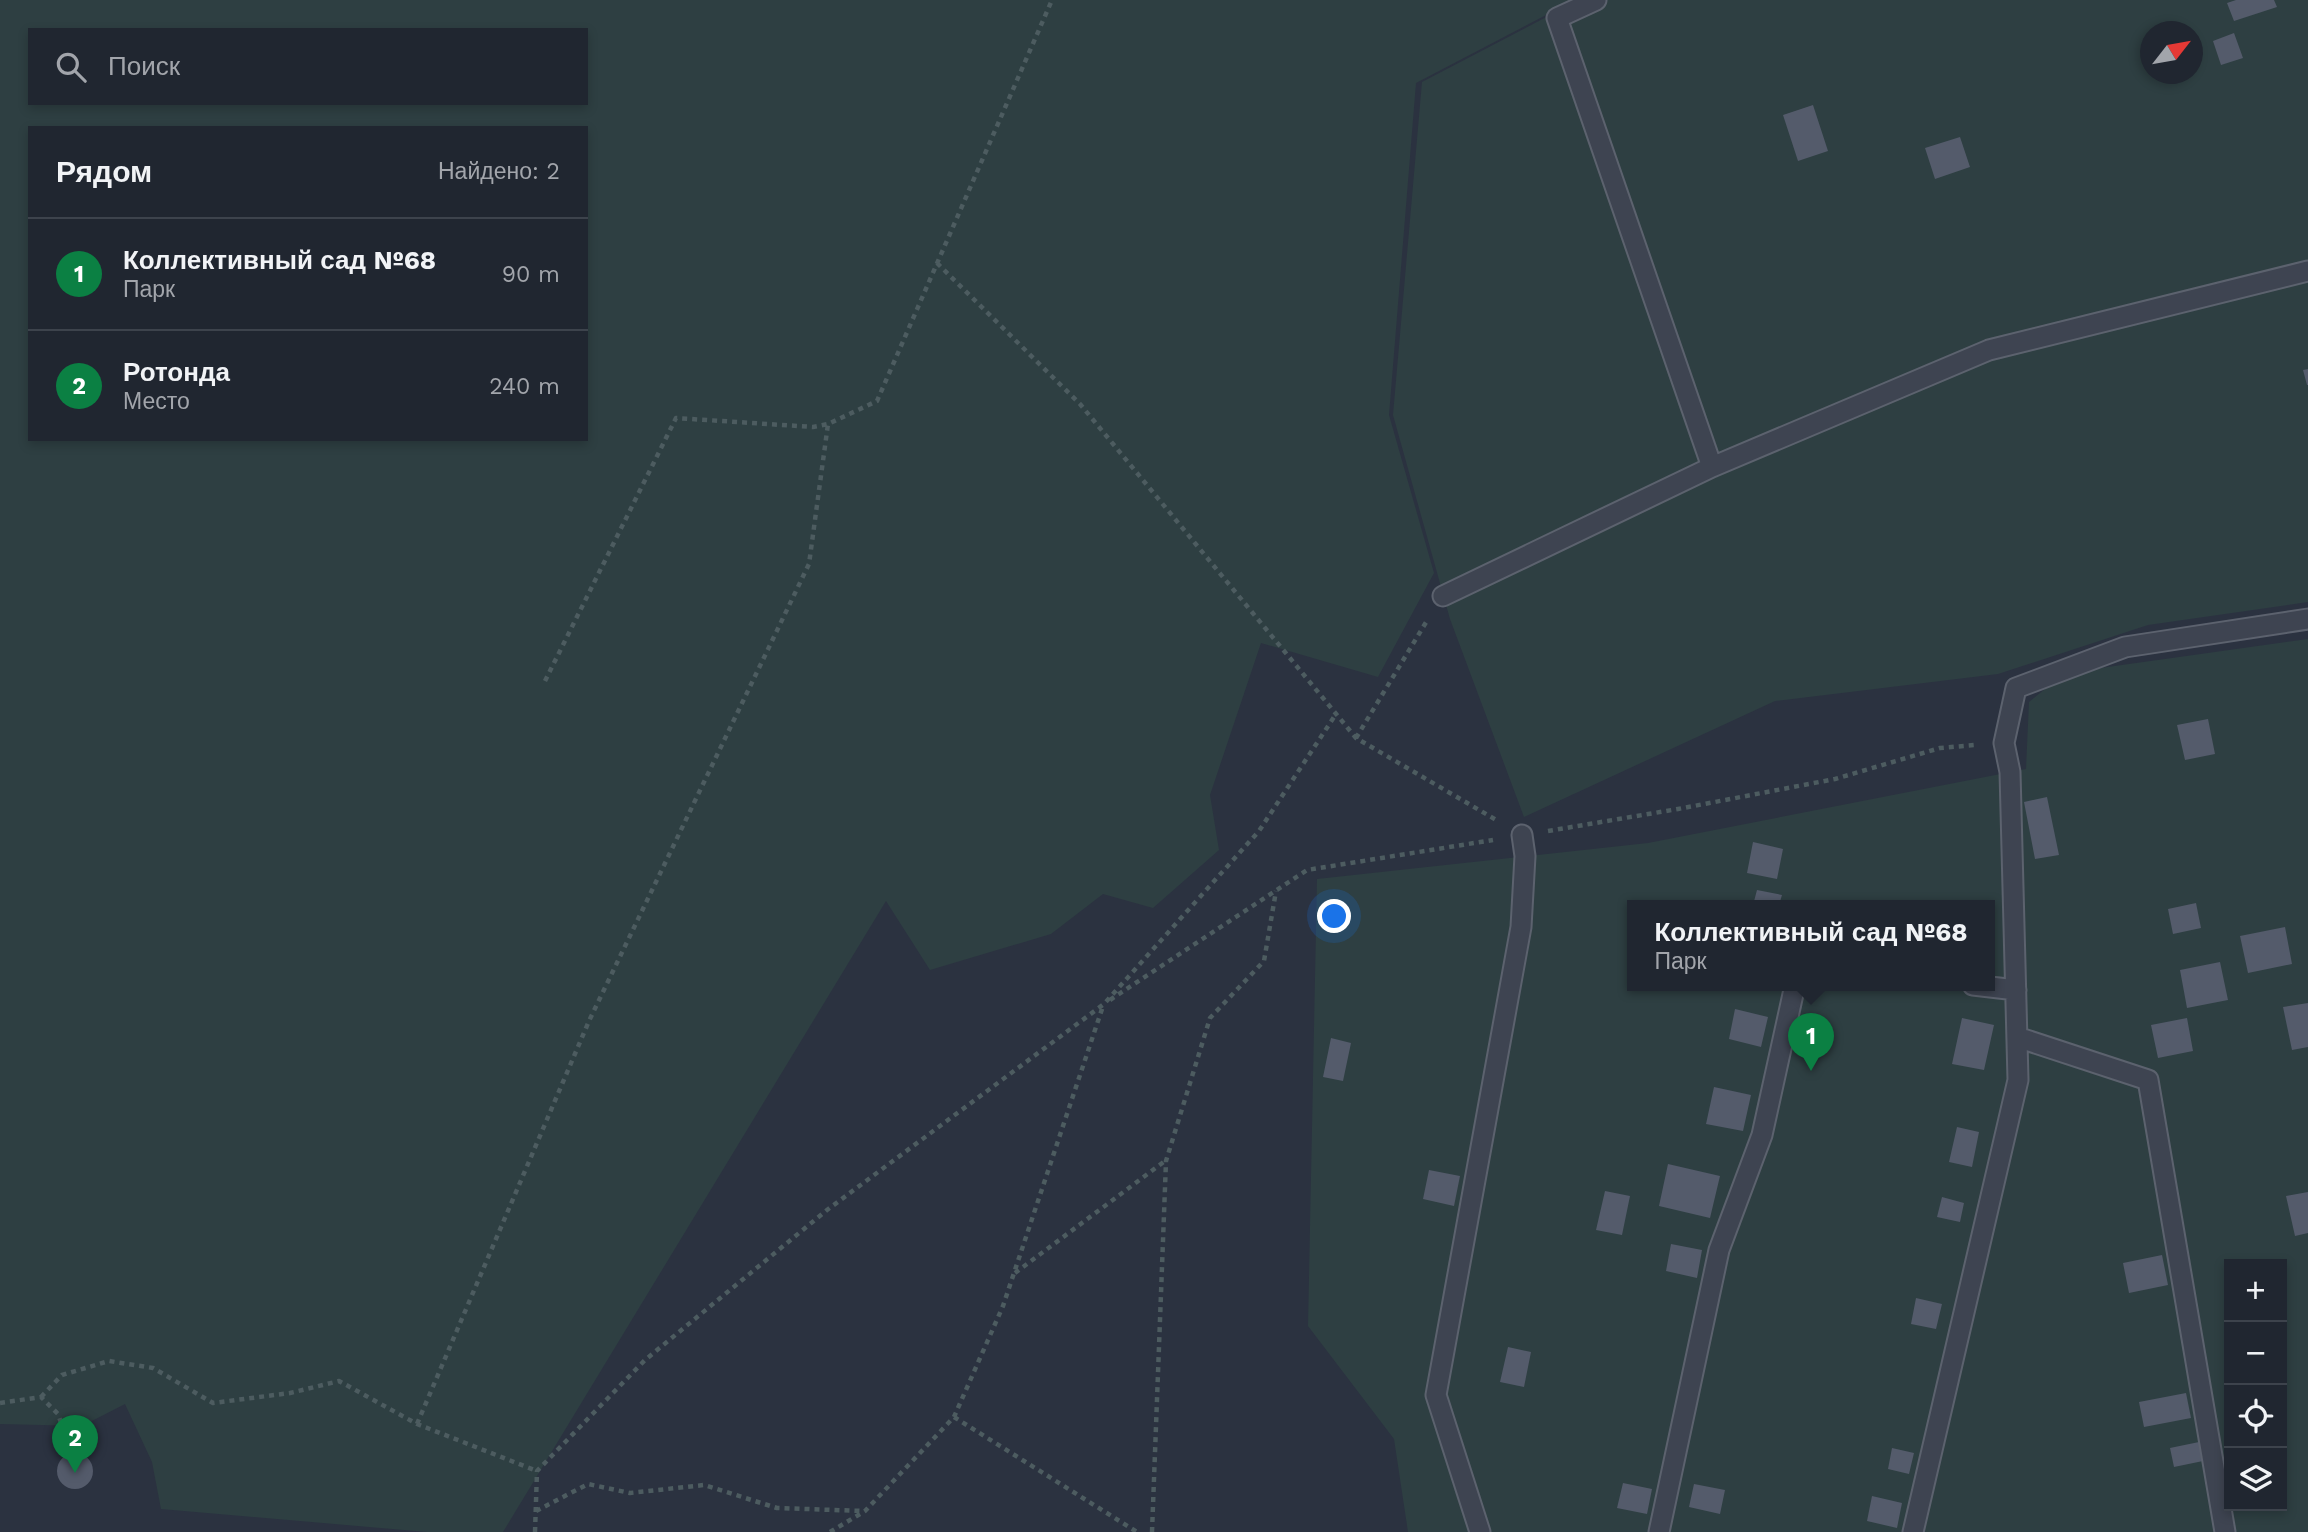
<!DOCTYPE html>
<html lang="ru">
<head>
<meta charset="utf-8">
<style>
  body { margin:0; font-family:"Work Sans",sans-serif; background:#282e38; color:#f1f3f6 }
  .controls { position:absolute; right:21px; bottom:21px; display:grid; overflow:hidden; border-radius:0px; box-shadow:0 4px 10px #0003 }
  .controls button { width:63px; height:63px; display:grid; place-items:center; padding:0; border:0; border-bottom:2px solid #3d434c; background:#202630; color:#f1f3f6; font:35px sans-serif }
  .compass { position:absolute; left:2140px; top:21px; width:63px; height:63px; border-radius:50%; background:#202630; box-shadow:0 4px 10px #0003; rotate:59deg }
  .you { position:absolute; left:1335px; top:917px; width:24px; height:24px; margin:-18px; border:5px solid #fff; border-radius:50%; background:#1a73e8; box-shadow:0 0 0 10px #1a73e833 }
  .badge { display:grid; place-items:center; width:46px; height:46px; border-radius:50%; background:#0b8043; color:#fff; font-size:23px; font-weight:700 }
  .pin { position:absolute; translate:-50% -58px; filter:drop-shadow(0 2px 4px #0008) }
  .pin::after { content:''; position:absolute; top:37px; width:24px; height:21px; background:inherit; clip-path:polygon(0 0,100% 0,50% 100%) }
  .popup { position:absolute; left:1627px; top:900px; width:368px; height:91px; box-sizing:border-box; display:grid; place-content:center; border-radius:0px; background:#202630; filter:drop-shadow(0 2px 5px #0005); font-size:23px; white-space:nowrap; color:#a2a5ab }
  .popup b { font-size:26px; color:#f1f3f6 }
  .popup::after { content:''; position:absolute; left:50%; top:100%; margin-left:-14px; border:14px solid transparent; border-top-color:#202630 }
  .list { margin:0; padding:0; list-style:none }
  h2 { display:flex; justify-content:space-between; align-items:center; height:91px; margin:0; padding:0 28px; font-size:30px }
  h2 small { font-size:23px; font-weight:400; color:#a2a5ab }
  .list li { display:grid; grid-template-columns:46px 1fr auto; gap:21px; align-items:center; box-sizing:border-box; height:112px; padding:0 28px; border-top:2px solid #3d434c }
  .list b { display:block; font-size:26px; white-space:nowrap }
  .list p { margin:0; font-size:23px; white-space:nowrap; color:#a2a5ab }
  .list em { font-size:23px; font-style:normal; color:#a2a5ab }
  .icon { flex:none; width:38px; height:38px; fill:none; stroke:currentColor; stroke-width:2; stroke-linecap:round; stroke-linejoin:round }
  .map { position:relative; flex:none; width:2308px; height:1532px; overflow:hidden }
  .search { position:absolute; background:#202630; box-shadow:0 4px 10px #0003; left:28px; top:28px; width:560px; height:77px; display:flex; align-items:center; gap:18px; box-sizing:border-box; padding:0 24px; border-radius:0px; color:#a2a5ab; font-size:26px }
  .panel { position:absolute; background:#202630; box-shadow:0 4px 10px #0003; left:28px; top:126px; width:560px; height:315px; border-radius:0px }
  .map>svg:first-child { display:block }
</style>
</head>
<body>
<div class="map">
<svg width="2308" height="1532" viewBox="0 0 2308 1532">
  <rect width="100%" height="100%" fill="#2b3240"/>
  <path fill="#2e3f42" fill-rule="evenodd" d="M0 0H1575L1416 83 1389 415 1434 573 1378 677 1261 643 1210 795 1219 850 1153 908 1103 894 1051 934 930 970 886 901 503 1532H427L161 1509 152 1462 125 1404 82 1426 0 1424ZM30 30H586V103H30ZM30 128H586V439H30Z
    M1579 0H2308V602L2148 625 1998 674 1775 701 1524 817 1450 619 1393 415 1422 82ZM2150 32H2192V74H2150Z
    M2308 639V1532H1408L1394 1439 1308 1326 1317 879 1648 843 2026 769 2029 702 2065 673ZM1632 905H1990V985H1632ZM2229 1264H2282V1506H2229Z"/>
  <path fill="#545b6b" d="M2236 0H2274L2277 7 2234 21 2227 3Z
    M2234 33 2243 58 2221 65 2213 41Z
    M1813 105 1828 151 1798 161 1783 115Z
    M1960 137 1970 167 1935 179 1925 148Z
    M2308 369V385H2307L2303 370Z
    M2208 719 2215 754 2185 760 2177 725Z
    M2047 797 2059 855 2035 859 2024 802Z
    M1753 842 1783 849 1777 879 1747 873Z
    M1757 890 1782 895 1779 905H1753Z
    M2196 903 2201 928 2173 934 2168 909Z
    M2285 927 2292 964 2248 973 2240 936Z
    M2220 962 2228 1000 2187 1008 2180 970Z
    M2308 1003V1047L2292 1050 2283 1007Z
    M1735 1009 1768 1017 1761 1047 1729 1039Z
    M1962 1018 1994 1025 1984 1070 1952 1064Z
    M2187 1018 2193 1051 2158 1058 2151 1025Z
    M1331 1038 1351 1043 1343 1081 1323 1077Z
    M1714 1087 1751 1095 1743 1131 1706 1124Z
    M1957 1127 1979 1132 1972 1167 1949 1162Z
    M1668 1164 1720 1176 1710 1218 1659 1206Z
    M1429 1170 1460 1176 1454 1206 1423 1199Z
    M1605 1191 1630 1196 1622 1235 1596 1230Z
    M2308 1192V1233L2295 1236 2286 1196Z
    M1942 1197 1964 1203 1960 1222 1937 1217Z
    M1671 1244 1702 1250 1697 1278 1666 1271Z
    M2162 1255 2168 1285 2129 1293 2123 1263Z
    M1916 1298 1942 1304 1936 1329 1911 1324Z
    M1508 1347 1531 1352 1524 1387 1500 1382Z
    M2186 1393 2191 1418 2144 1427 2139 1402Z
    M2199 1442 2203 1461 2174 1467 2170 1448Z
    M1892 1448 1914 1453 1909 1474 1888 1469Z
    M57 1471a18 18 0 1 1 36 0a18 18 0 1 1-36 0Z
    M1623 1483 1652 1489 1647 1514 1617 1508Z
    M1694 1484 1725 1490 1720 1514 1689 1507Z
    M1872 1496 1902 1503 1897 1528 1867 1521Z"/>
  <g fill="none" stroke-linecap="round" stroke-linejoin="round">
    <g stroke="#5c626e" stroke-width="23">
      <path id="service" d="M1596 0 1557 18 1712 467
        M1443 596 1712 467 1989 350 2308 271
        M1973 985 2016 990
        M2017 1037 2148 1080 2225 1532
        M1480 1532 1436 1395 1521 927 1525 856 1522 835
        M1659 1532 1719 1250 1762 1135 1795 985
        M1913 1532 2018 1080 2010 772 2004 743 2016 688 2125 647 2308 619"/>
    </g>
    <path stroke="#4d5c60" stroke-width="4.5" stroke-dasharray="5 5" stroke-linecap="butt" d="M937 263 1080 404 1356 738 1498 821
      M545 681 676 418 813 427 828 424 877 401 1052 0
      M1356 738 1428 619
      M1548 831 1678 809 1835 779 1940 748 1975 745
      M1110 1000 1307 870 1493 840
      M1015 1273 1165 1161
      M41 1397 62 1375 109 1361 153 1368 213 1403 290 1393 339 1381 417 1424 537 1471
      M0 1403 41 1397 58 1414 69 1446
      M954 1417 1137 1532
      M417 1424 589 1021 809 564 828 424
      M536 1511 588 1484 630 1493 704 1485 777 1508 864 1511
      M535 1532 537 1471 645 1360 827 1210 1104 1004 1259 831 1336 714
      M830 1532 865 1511 954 1417 1003 1306 1103 1006
      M1152 1532 1166 1161 1210 1018 1264 961 1276 891"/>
    <use href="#service" stroke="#3e4451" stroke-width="19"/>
  </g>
</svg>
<div class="controls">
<button>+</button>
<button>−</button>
<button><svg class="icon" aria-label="locate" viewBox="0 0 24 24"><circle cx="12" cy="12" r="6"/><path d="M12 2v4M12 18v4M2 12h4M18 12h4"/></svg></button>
<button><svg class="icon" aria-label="layers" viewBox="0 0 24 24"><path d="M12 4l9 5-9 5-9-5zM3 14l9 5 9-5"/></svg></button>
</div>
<svg class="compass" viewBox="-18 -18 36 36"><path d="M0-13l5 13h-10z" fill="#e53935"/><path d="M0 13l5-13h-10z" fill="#a2a5ab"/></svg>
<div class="you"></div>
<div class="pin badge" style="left:1811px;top:1071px">1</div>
<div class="popup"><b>Коллективный сад №68</b>Парк</div>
<div class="pin badge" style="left:75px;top:1473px">2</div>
<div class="search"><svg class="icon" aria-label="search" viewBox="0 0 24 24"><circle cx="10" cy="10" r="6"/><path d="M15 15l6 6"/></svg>Поиск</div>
<section class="panel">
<h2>Рядом<small>Найдено: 2</small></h2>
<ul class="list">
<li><span class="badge">1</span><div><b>Коллективный сад №68</b><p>Парк</p></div><em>90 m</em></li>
<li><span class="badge">2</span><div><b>Ротонда</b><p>Место</p></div><em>240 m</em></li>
</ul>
</section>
</div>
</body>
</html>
